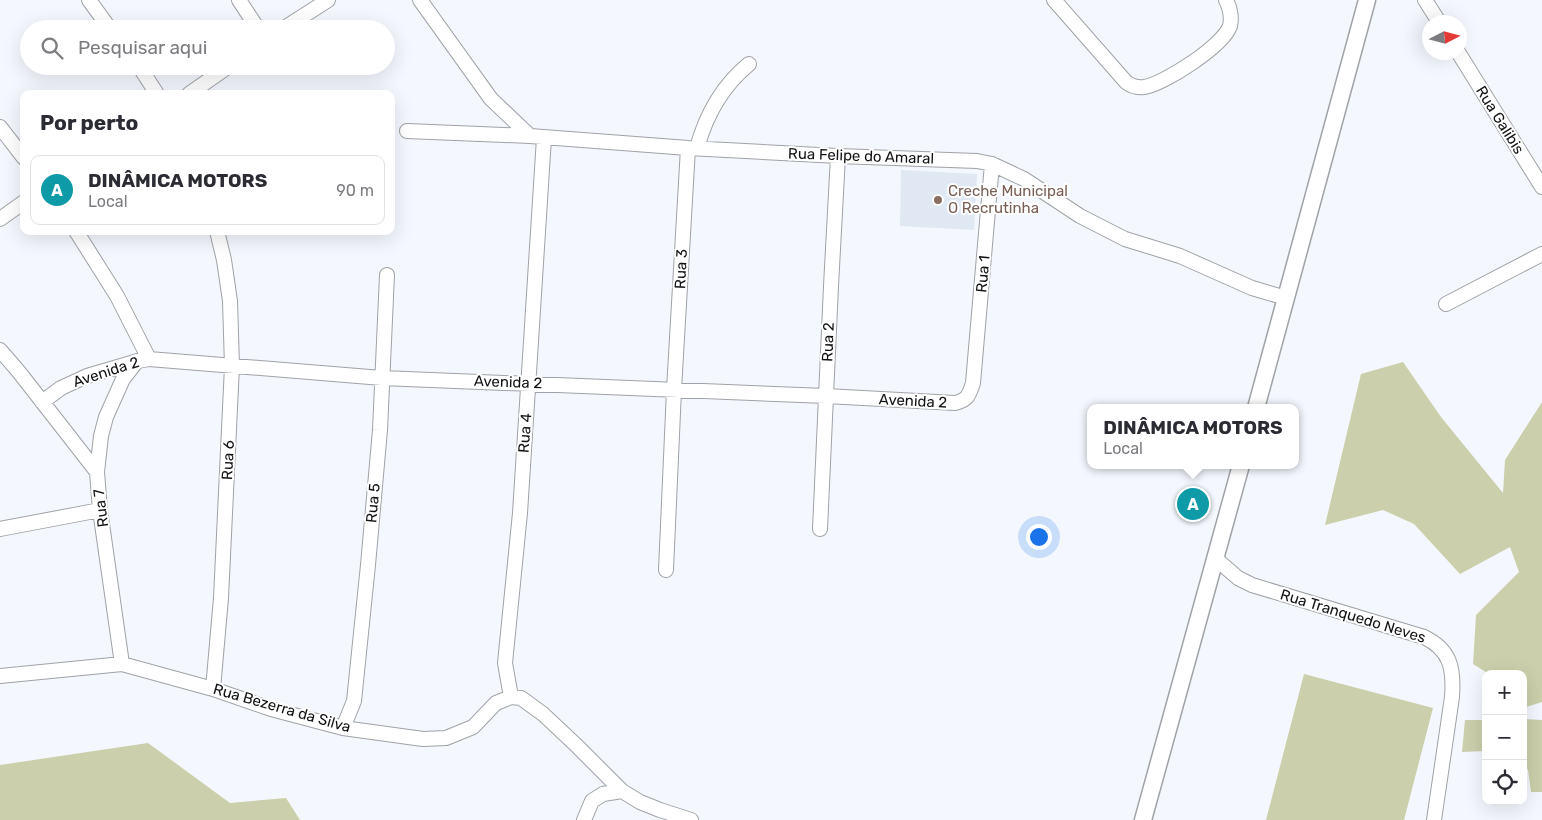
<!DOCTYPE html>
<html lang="pt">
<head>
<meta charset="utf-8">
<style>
  body { margin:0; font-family:Rubik,sans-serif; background:#f2f2f3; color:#2b2b33 }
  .controls { position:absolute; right:15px; bottom:15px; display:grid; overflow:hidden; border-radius:10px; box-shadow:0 5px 20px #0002 }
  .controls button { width:45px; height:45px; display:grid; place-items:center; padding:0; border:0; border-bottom:1px solid #e1e1e2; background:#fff; color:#2b2b33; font:25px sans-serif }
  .compass { position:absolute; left:1422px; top:15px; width:45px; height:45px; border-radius:50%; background:#fff; box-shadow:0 5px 20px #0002; rotate:84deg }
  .you { position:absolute; left:1038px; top:536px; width:18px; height:18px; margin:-12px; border:4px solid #fff; border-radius:50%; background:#1a73e8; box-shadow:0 0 0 8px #1a73e833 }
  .badge { display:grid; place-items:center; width:32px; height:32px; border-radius:50%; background:#db2777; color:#fff; font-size:16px; font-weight:700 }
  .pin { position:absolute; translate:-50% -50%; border:2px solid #fff; box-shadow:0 1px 5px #0006 }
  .popup { position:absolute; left:1087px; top:404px; width:212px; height:65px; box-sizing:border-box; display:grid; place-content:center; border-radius:10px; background:#fff; filter:drop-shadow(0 1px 4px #0005); font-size:16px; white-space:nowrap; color:#7c7c81 }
  .popup b { font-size:19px; color:#2b2b33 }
  .popup::after { content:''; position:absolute; left:50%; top:100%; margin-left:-10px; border:10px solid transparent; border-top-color:#fff }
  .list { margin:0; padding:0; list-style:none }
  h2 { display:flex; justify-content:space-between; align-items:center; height:65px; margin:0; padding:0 20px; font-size:21px }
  h2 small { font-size:16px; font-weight:400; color:#7c7c81 }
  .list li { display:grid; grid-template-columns:32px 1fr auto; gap:15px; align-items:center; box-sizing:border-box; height:70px; margin:0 10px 10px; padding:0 10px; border:1px solid #e1e1e2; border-radius:10px }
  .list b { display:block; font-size:19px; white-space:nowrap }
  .list p { margin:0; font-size:16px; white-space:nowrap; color:#7c7c81 }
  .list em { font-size:16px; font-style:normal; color:#7c7c81 }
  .icon { flex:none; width:28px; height:28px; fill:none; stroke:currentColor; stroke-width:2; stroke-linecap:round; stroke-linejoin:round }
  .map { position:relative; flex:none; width:1542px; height:820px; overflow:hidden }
  .search { position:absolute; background:#fff; box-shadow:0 5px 20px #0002; left:20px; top:20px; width:375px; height:55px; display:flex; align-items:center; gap:12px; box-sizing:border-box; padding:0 18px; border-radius:28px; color:#7c7c81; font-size:19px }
  .panel { position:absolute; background:#fff; box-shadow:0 5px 20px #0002; left:20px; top:90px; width:375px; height:145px; border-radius:10px }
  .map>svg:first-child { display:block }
</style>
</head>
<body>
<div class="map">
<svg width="1542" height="820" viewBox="0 0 1542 820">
  <rect width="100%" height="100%" fill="#f4f8fe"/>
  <path fill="#dfe8f3" d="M901 170 977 174 974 230 900 226Z"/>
  <path fill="#cbcfab" d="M1403 362 1441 417 1503 493 1505 460 1542 402V702L1523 708V674H1489L1473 664 1476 615 1519 572 1510 547 1460 574 1414 524 1383 510 1325 525 1361 374Z
    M1304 674 1433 708 1404 820H1266Z
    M1523 719 1542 720V792H1531L1528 770 1523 762Z
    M1465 720H1486V751L1462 752Z
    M148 743 230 803 286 798 300 820H0V765Z"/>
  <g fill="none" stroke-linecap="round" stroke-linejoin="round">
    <g stroke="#9fa2a7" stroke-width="16">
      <path id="minor" d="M89 0 110 29
        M239 0 258 29
        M420 0 491 99 530 136
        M1054 0 1126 82C1131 86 1136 88 1144 87 1164 84 1223 46 1230 26 1232 17 1230 8 1226 0
        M1425 0 1439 22
        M283 29 328 0
        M1458 52 1542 187
        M139 66 157 94
        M189 94 229 66
        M0 127 24 158
        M407 131 530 136 688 148 838 156 977 161 992 164 1024 179 1080 216 1125 239 1180 256 1252 288 1286 298
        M697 148C706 115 722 86 749 64
        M0 219 24 202
        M76 231 117 296 149 359
        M1446 304 1542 254
        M0 350 19 372 97 472
        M42 402 61 388 87 376 138 361 149 359 382 378 826 396 955 403C968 400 969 395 973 383L992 164
        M0 529 100 510
        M820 529 831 286 838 156
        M1216 559 1238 578 1252 585 1424 637C1451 650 1454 669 1452 697L1434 820
        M666 570 674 390 688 148
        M122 664 100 510 97 472 101 436 106 417 123 379 137 361
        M0 676 122 664 213 689 271 709 343 728 423 739 446 738 473 727 496 703 511 697 521 698 543 714 576 745 622 791 640 802 660 810 691 820
        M213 689 221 598 232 366 230 301 224 260 217 231
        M511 697 505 663 520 513 544 138
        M343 728 354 701 368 565 380 430 387 275
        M584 820 592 801 603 794 622 791"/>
    </g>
    <g stroke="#9fa2a7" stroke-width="19">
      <path id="tertiary" d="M1256 408 1367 0
        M1143 820 1241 465"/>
    </g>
    <use href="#minor" stroke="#fff" stroke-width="14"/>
    <use href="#tertiary" stroke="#fff" stroke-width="16"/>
  </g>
  <circle fill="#8d6e63" stroke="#fff" stroke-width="2" cx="938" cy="200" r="5"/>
  <g text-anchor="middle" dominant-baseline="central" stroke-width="4" stroke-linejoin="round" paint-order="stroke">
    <g font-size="15" fill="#111214" stroke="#fff">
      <text transform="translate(1500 120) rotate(58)">Rua Galibis</text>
      <text transform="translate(861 156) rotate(2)">Rua Felipe do Amaral</text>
      <text transform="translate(681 269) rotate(-87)">Rua 3</text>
      <text transform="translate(983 274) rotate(-85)">Rua 1</text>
      <text transform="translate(828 342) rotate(-88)">Rua 2</text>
      <text transform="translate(106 372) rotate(-18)">Avenida 2</text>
      <text transform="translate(508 382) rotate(2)">Avenida 2</text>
      <text transform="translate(913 401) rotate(3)">Avenida 2</text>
      <text transform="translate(525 433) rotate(-86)">Rua 4</text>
      <text transform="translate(228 460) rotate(-87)">Rua 6</text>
      <text transform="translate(373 503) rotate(-85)">Rua 5</text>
      <text transform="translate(101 508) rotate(-97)">Rua 7</text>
      <text transform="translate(1353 616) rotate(17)">Rua Tranquedo Neves</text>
      <text transform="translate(282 708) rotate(16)">Rua Bezerra da Silva</text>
    </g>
    <g font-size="15" fill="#785e54" stroke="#fff" text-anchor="start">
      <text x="948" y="191">Creche Municipal<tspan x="948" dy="17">O Recrutinha</tspan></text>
    </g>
  </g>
</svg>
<div class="controls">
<button>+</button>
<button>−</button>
<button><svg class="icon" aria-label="locate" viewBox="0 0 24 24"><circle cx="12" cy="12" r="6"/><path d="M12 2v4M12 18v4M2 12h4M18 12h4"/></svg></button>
</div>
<svg class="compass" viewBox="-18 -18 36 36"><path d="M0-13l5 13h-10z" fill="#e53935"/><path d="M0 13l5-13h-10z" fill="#7c7c81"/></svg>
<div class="you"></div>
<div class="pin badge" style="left:1193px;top:504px;background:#0f9aa8">A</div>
<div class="popup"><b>DINÂMICA MOTORS</b>Local</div>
<div class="search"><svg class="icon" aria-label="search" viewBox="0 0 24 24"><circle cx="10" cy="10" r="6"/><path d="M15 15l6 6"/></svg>Pesquisar aqui</div>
<section class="panel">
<h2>Por perto<small></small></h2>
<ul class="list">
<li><span class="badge" style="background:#0f9aa8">A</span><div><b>DINÂMICA MOTORS</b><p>Local</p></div><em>90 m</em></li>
</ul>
</section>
</div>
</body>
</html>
